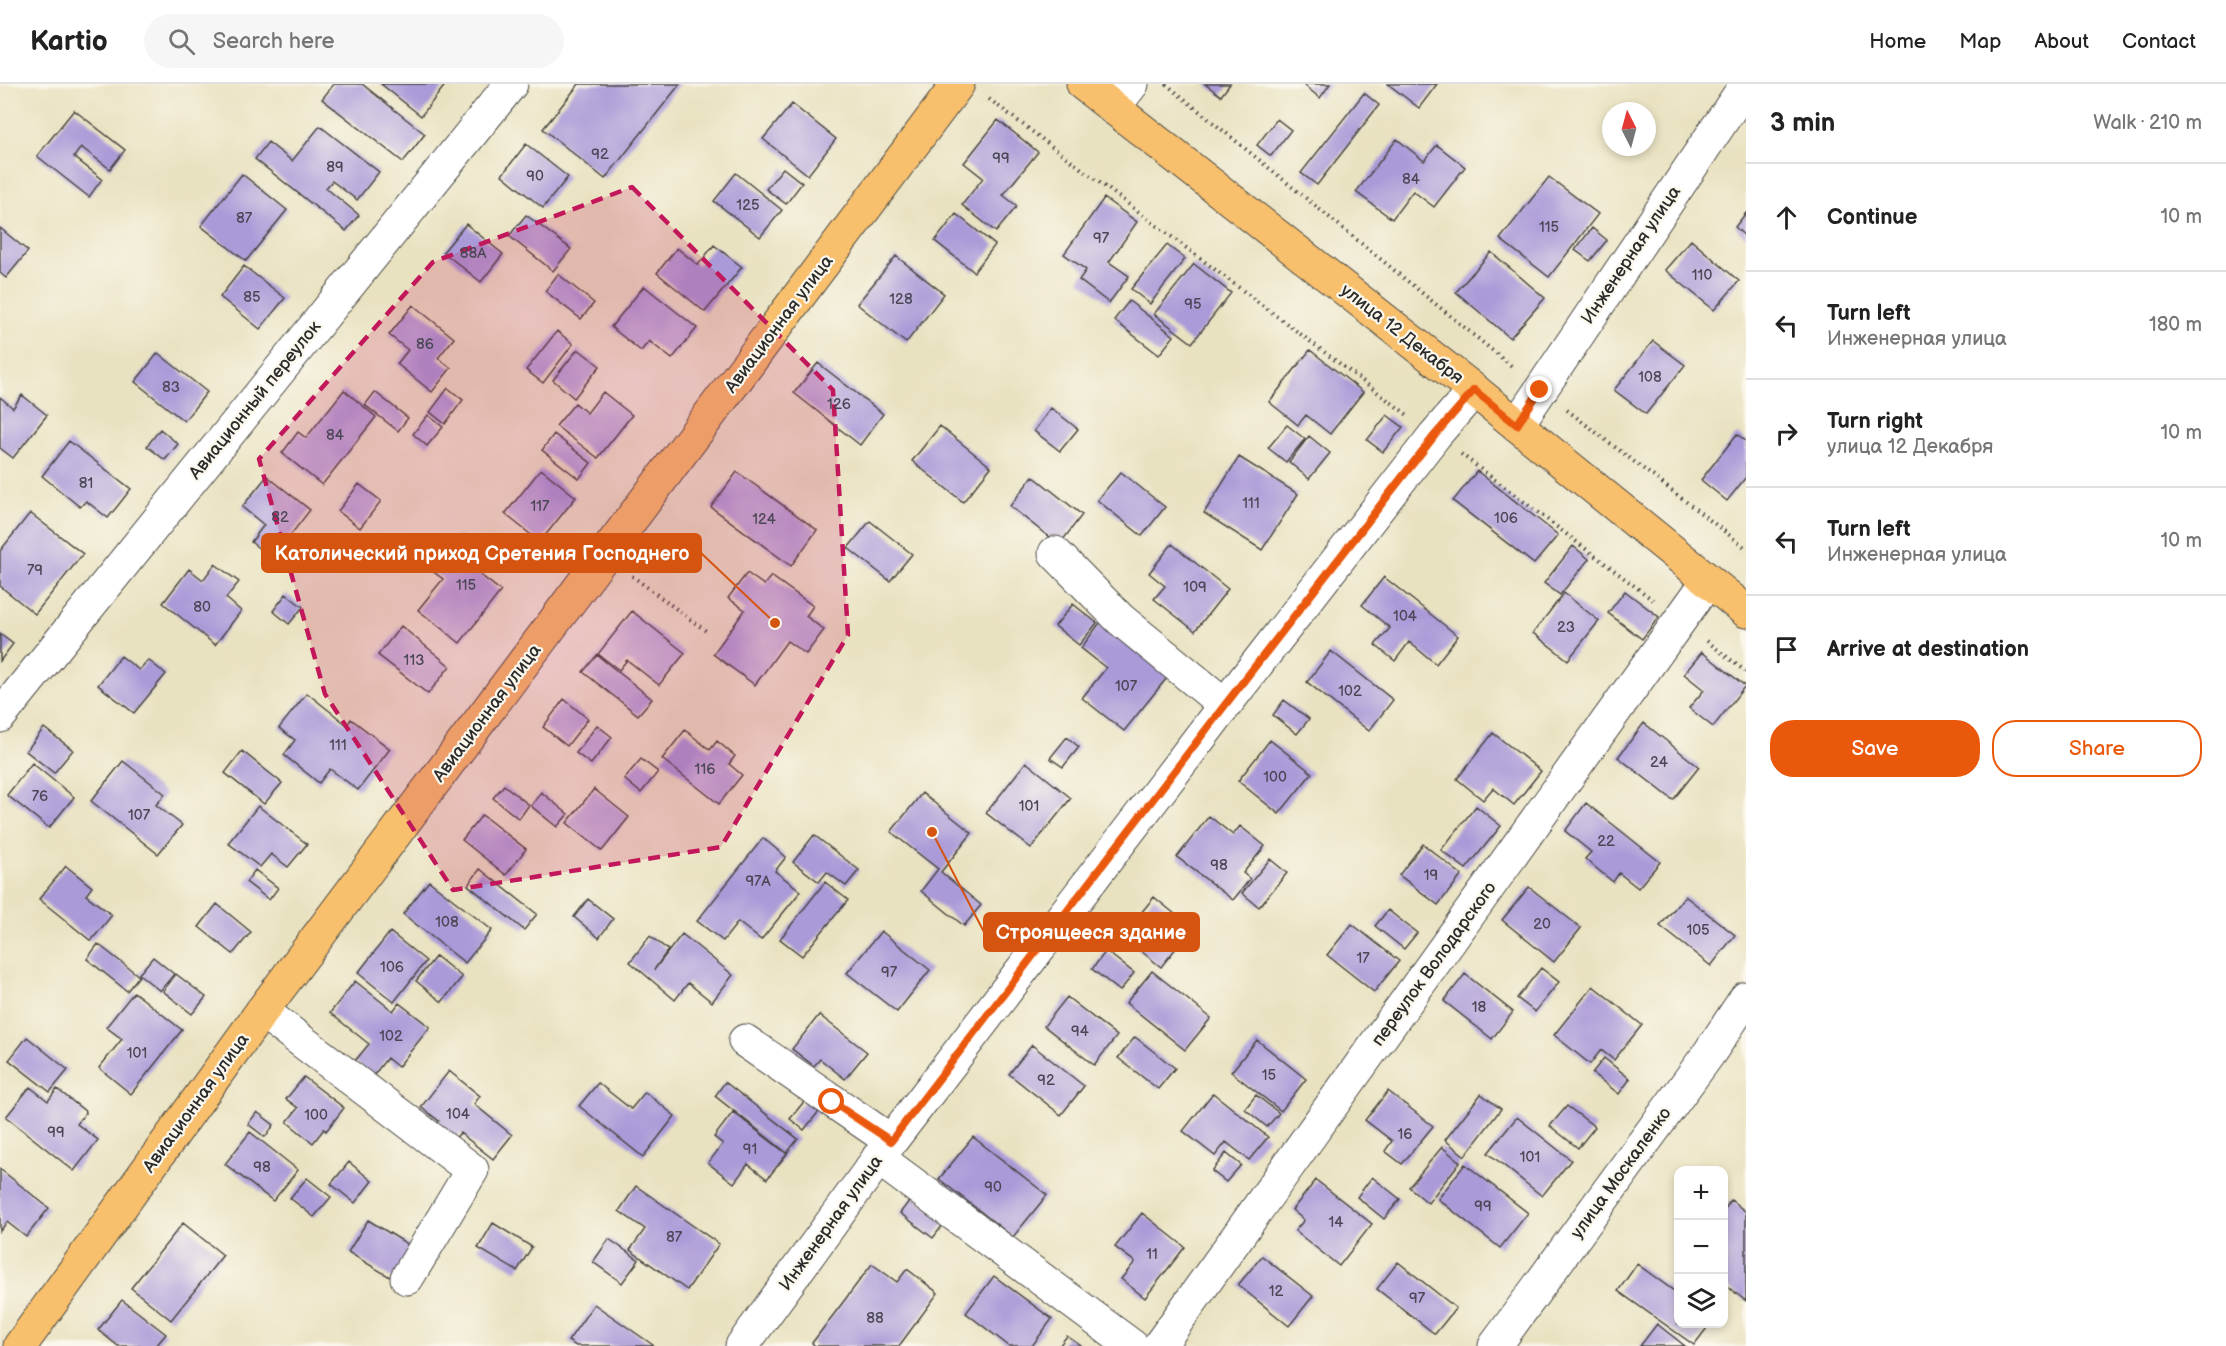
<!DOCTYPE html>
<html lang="en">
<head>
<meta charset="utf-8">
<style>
  body { margin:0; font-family:"Balsamiq Sans",sans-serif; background:#f6f6f6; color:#222 }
  .controls { position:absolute; right:18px; bottom:18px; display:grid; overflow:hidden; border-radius:12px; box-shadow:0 3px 9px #0003 }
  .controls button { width:54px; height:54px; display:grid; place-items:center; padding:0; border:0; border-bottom:2px solid #e0e0e0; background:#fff; color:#222; font:30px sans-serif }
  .compass { position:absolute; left:1602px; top:18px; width:54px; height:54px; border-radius:50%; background:#fff; box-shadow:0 3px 9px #0003; rotate:354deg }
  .stop { position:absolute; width:18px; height:18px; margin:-14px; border:4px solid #ea580c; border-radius:50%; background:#fff }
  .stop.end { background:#ea580c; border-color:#fff; box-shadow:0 2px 6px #0008 }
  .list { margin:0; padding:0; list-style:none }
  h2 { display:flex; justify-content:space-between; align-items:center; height:78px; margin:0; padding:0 24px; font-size:26px }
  h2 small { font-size:20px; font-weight:400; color:#767676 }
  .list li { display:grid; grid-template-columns:39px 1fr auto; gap:18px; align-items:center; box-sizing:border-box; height:108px; padding:0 24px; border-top:2px solid #e0e0e0 }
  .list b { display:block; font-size:22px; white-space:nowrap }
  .list p { margin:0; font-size:20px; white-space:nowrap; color:#767676 }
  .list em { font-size:20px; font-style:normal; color:#767676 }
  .actions { display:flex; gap:12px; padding:18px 24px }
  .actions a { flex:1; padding:14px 0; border:2px solid #ea580c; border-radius:24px; text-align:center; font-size:21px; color:#ea580c }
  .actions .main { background:#ea580c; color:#fff }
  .icon { flex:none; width:33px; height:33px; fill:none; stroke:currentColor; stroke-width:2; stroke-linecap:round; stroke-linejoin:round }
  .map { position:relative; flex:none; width:1746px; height:1262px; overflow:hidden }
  header { display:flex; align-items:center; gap:36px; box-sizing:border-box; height:84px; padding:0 30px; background:#fff; border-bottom:2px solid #e0e0e0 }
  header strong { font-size:28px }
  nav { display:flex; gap:33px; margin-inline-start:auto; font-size:21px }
  .search { width:420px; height:54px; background:#f6f6f6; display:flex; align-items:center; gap:15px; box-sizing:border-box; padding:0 21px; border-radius:33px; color:#767676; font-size:22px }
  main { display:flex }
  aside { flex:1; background:#fff }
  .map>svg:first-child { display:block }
</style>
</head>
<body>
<header>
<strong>Kartio</strong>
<div class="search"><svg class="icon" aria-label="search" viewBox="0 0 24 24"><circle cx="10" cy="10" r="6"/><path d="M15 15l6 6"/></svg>Search here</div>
<nav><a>Home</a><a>Map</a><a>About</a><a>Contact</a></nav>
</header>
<main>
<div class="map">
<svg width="1746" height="1262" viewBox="0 0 1746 1262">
  <rect width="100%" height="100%" fill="#fbf7ec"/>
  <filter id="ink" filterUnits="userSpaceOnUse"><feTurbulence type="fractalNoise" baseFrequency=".0167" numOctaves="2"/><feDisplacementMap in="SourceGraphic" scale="12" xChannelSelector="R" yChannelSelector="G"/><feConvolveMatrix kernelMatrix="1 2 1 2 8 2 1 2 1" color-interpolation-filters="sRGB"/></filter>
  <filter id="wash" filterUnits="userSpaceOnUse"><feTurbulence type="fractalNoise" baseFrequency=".008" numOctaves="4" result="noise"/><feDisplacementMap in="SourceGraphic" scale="24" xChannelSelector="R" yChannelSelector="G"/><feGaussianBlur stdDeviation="1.35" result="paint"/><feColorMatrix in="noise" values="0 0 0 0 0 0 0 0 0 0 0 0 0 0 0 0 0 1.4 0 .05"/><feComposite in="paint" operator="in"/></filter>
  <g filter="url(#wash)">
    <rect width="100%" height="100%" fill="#e9e2c1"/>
    <g id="blocks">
      <path fill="#aa9ad8" d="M334 0H362L425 50 403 78 322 15Z
        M381 0H446L421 32Z
        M579 0H680L605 95 543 45Z
        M1205 0H1230L1221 12Z
        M1307 0H1330L1320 14 1305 2Z
        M1388 0H1437L1419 24Z
        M1364 9 1379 21 1317 101 1301 89Z
        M792 20 836 55 808 91 763 55Z
        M74 26 125 66 110 85 81 63 74 73 102 95 89 113 37 72Z
        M1277 35 1291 46 1271 72 1257 61Z
        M998 36 1038 68 1003 111 1017 122 996 148 962 121 983 94 964 79Z
        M320 42 379 88 357 116 332 97 326 104 359 131 346 147 255 75 268 58 292 77Z
        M1397 55 1424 77 1437 61 1465 83 1434 123 1413 107 1392 135 1356 108Z
        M526 60 568 93 543 124 502 91Z
        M783 84 802 99 786 120 766 105Z
        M736 89 782 126 760 153 714 117Z
        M242 90 287 126 246 177 201 142Z
        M1549 93 1598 130 1549 193 1500 155Z
        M1104 114 1137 138 1109 178 1129 192 1109 219 1079 196 1086 186 1064 170Z
        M1746 129V153L1735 143Z
        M956 130 995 161 974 188 935 157Z
        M526 131 571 165 553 187 509 152Z
        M466 140 503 170 481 198 443 168Z
        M0 144 28 167 6 194 0 189Z
        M1592 144 1607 156 1590 177 1575 166Z
        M1691 156 1739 197 1714 226 1665 186Z
        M714 161 742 183 705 228 657 189 677 164 698 181Z
        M1167 161 1185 175 1150 220 1131 205Z
        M1491 168 1545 214 1510 254 1456 208Z
        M896 172 944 210 906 259 857 220Z
        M1194 180 1231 209 1192 259 1154 230Z
        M244 182 285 214 260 245 220 213Z
        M558 190 594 219 581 235 545 207Z
        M644 202 697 244 672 275 649 257 641 267 611 243Z
        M1129 217 1174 252 1159 271 1114 236Z
        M413 221 454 254 438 274 451 284 432 308 397 280 408 266 389 251Z
        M557 247 573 260 543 299 526 286Z
        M1653 257 1685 281 1646 330 1614 306Z
        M578 265 600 282 574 314 553 296Z
        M1310 266 1363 308 1330 350 1306 331 1298 341 1269 318Z
        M158 269 207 308 184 337 135 298Z
        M818 279 883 330 860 361 794 309Z
        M448 304 463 316 445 340 430 328Z
        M344 306 376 333 322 401 282 369 298 348 306 354Z
        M375 308 408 334 398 347 365 321Z
        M603 308 632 331 598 374 556 342 575 319 587 329Z
        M22 311 47 331 13 374 0 364V313L13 324Z
        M1051 324 1078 345 1060 367 1034 347Z
        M428 331 443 343 427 362 413 350Z
        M1387 331 1403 343 1383 368 1367 356Z
        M1287 341 1305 355 1286 378 1268 364Z
        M940 342 991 383 963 418 912 377Z
        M160 345 178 360 165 376 147 362Z
        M554 350 591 379 579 395 542 366Z
        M1737 350 1746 357V393L1727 417 1701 396Z
        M1309 352 1330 369 1309 395 1289 378Z
        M69 357 131 405 108 434 86 417 80 423 42 392Z
        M1239 373 1298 410 1262 466 1204 429Z
        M541 385 576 413 540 458 505 430Z
        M1477 387 1558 451 1534 480 1453 417Z
        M737 388 817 446 791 482 711 423Z
        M1121 388 1165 423 1142 452 1097 416Z
        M267 392 310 426 272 475 251 458 264 441 242 423Z
        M1033 392 1082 431 1059 461 1010 422Z
        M359 400 381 417 360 444 338 427Z
        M30 429 83 470 35 530 0 502V467Z
        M870 437 912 470 890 497 848 464Z
        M458 452 488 476 478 489 501 507 460 559 418 526 443 495 431 486Z
        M1172 460 1228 505 1195 547 1154 515 1165 502 1149 489Z
        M1573 462 1589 475 1560 511 1544 499Z
        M215 480 239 498 226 514 241 527 215 561 163 519 189 485 203 496Z
        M747 489 764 501 771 492 813 522 806 532 824 546 806 570 787 557 755 601 713 570 745 526 728 514Z
        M1384 493 1458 552 1436 580 1409 558 1395 577 1375 561 1390 544 1362 521Z
        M1625 507 1659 533 1642 555 1608 529Z
        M1564 509 1599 537 1568 576 1533 549Z
        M286 510 303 523 289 540 273 527Z
        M1073 520 1097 539 1079 561 1055 542Z
        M632 527 685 569 659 601 627 576 619 586 598 570Z
        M1102 536 1170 590 1124 647 1082 614 1106 584 1081 564Z
        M401 542 450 582 428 610 378 571Z
        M0 550 13 560 0 577Z
        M1331 567 1393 616 1369 647 1307 598Z
        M1702 568 1745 602 1713 643 1689 624 1704 606 1684 590Z
        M597 571 652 615 638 631 583 588Z
        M121 572 139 586 148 576 166 590 134 629 98 601Z
        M307 609 347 641 351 635 390 665 358 706 330 685 319 699 284 671 295 656 279 644Z
        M564 615 588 635 567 662 543 643Z
        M1284 616 1309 635 1297 650 1273 631Z
        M1644 639 1699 683 1673 716 1618 673Z
        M597 641 612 653 591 680 576 669Z
        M44 644 73 666 54 689 26 667Z
        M685 646 710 666 717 657 735 672 729 680 742 691 719 720 662 675Z
        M1493 649 1541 687 1514 721 1493 704 1483 716 1457 695Z
        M1067 653 1079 663 1063 683 1050 674Z
        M1270 656 1312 689 1279 730 1238 697Z
        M242 667 282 699 264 720 225 689Z
        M641 675 658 688 641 709 624 695Z
        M123 677 165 710 156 721 182 741 158 770 91 717Z
        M1026 678 1071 714 1031 764 986 729Z
        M32 679 74 713 49 744 7 711Z
        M504 701 529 721 519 735 493 714Z
        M594 705 629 733 602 767 567 739Z
        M541 708 568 730 557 743 531 722Z
        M922 709 972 749 941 788 981 821 964 842 921 807 938 785 891 748Z
        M1586 719 1660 778 1638 804 1619 789 1613 798 1585 775 1591 768 1565 747Z
        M258 722 307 760 288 783 271 770 260 783 228 759Z
        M1476 722 1501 742 1466 785 1441 766Z
        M482 731 526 765 506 791 462 756Z
        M1209 732 1233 751 1240 742 1265 762 1243 789 1250 795 1233 816 1177 773Z
        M814 751 859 786 846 802 827 788 819 798 793 778Z
        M763 754 786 773 775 787 801 807 761 856 738 838 723 857 697 837Z
        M1423 760 1462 791 1438 821 1399 791Z
        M1270 775 1287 789 1259 823 1242 809Z
        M66 782 92 803 86 811 112 831 91 857 39 815Z
        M480 785 537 830 524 846 468 801Z
        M255 786 278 804 269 816 246 798Z
        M429 797 492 846 465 879 403 830Z
        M825 798 848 816 802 872 780 855Z
        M1529 803 1581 844 1554 878 1502 836Z
        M1685 812 1735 851 1711 882 1660 842Z
        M1154 813 1192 844 1161 883 1122 852Z
        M588 815 613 835 599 854 574 833Z
        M217 820 251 848 233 870 199 843Z
        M1388 826 1417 849 1404 865 1375 842Z
        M1352 840 1399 877 1374 908 1327 871Z
        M881 847 930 886 897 928 847 889Z
        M390 848 426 877 394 918 358 889Z
        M682 850 733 891 712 918 688 899 675 916 630 878 650 852 668 866 654 886Z
        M98 860 139 892 127 907 87 875Z
        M1106 867 1134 889 1120 907 1092 885Z
        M436 872 462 893 442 918 416 897Z
        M153 873 174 890 160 907 139 890Z
        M1541 884 1559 898 1535 928 1517 914Z
        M1152 887 1211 934 1185 966 1126 919Z
        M176 890 206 913 192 930 163 907Z
        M1465 890 1513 928 1492 955 1444 917Z
        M355 897 393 927 399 919 430 943 398 983 387 974 373 992 355 977 369 960 330 929Z
        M1593 902 1642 941 1614 976 1601 966 1590 980 1554 951Z
        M134 908 182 946 131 1010 99 984 122 955 106 943Z
        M1067 913 1117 952 1094 981 1044 942Z
        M819 931 867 968 845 995 820 975 814 982 792 965Z
        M27 953 68 986 50 1008 9 976Z
        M1135 953 1175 984 1158 1005 1118 974Z
        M1257 956 1306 995 1281 1027 1231 988Z
        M1032 961 1084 1002 1061 1031 1009 990Z
        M1604 974 1630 995 1619 1010 1592 989Z
        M449 987 480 1012 474 1020 512 1051 493 1075 460 1049 450 1060 433 1046 439 1037 421 1023Z
        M304 993 344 1024 326 1047 324 1045 313 1059 287 1038 298 1024 286 1015Z
        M725 998 798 1055 787 1069 715 1012Z
        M598 999 631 1025 645 1008 675 1032 643 1073 579 1022Z
        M30 1003 48 1017 57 1005 86 1028 77 1040 98 1056 74 1087 6 1033Z
        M1388 1007 1433 1042 1402 1080 1385 1067 1392 1057 1365 1036Z
        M1213 1009 1268 1053 1249 1076 1226 1058 1215 1072 1183 1047Z
        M1481 1010 1501 1025 1465 1072 1445 1056Z
        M1256 1011 1279 1029 1267 1043 1245 1025Z
        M806 1015 820 1026 804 1046 790 1035Z
        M1567 1022 1595 1043 1578 1064 1550 1042Z
        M257 1028 274 1041 265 1053 248 1040Z
        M733 1028 787 1070 767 1095 748 1080 734 1099 708 1079 723 1060 714 1053Z
        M1517 1033 1571 1076 1542 1112 1488 1069Z
        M250 1048 298 1086 273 1117 225 1080Z
        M973 1053 1047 1111 1013 1153 939 1095Z
        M1442 1063 1460 1078 1428 1119 1409 1103Z
        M1226 1069 1241 1081 1226 1098 1212 1087Z
        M349 1078 372 1097 355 1119 331 1100Z
        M1465 1080 1528 1129 1500 1164 1438 1115Z
        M0 1085 49 1124 26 1153 7 1138 0 1147Z
        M1372 1093 1400 1115 1384 1135 1357 1113Z
        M307 1094 331 1113 314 1133 290 1114Z
        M1316 1096 1372 1140 1339 1182 1295 1147 1304 1136 1292 1126Z
        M636 1102 719 1160 687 1206 630 1166 645 1145 619 1127Z
        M913 1112 946 1137 933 1154 900 1129Z
        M1731 1116 1746 1128V1217L1724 1200V1126Z
        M1142 1129 1185 1163 1145 1214 1121 1195 1135 1178 1115 1163Z
        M368 1136 414 1164 395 1196 348 1168Z
        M183 1139 223 1171 171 1236 131 1204Z
        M493 1139 532 1163 517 1187 478 1164Z
        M609 1155 639 1176 622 1199 593 1178Z
        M1262 1172 1313 1212 1289 1242 1238 1201Z
        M1398 1178 1456 1224 1435 1250 1377 1205Z
        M872 1180 897 1198 907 1185 938 1209 899 1262H815L812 1259Z
        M1637 1180 1678 1210V1240H1710L1694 1261 1618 1207Z
        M994 1192 1052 1235 1032 1262H1009L966 1229Z
        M122 1216 166 1250 156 1262H118L98 1246Z
        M594 1220 653 1261 652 1262H576L568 1257Z
        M1657 1240 1685 1262H1640Z
        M1067 1252 1081 1262H1059Z"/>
    </g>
  </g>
  <g filter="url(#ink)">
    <use href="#blocks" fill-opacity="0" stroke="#484642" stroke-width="1.5"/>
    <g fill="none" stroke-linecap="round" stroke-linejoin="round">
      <g stroke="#484642" stroke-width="35">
        <path id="minor" d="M1113 24 1132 0
          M1517 341 1746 1
          M1055 469 1120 535 1225 621
          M0 632 511 0
          M262 927 472 1086 407 1194
          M745 957 891 1057
          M878 1074 1132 1262
          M742 1262 891 1057 1225 621 1435 351 1474 306
          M1159 1262 1708 497
          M1495 1262 1710 968 1746 914"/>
      </g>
      <g stroke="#484642" stroke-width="35">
        <path id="major" d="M1083 0 1474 306 1746 527
          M20 1262 262 927 958 0"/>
      </g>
      <path stroke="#484642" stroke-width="4" stroke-dasharray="1.5 4.5" stroke-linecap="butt" d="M1166 0 1514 284
        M989 15 1409 332
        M1567 326 1746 464
        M1461 370 1653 516
        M632 492 706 547
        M1707 557 1746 588"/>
      <use href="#minor" stroke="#fff" stroke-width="33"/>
      <use href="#major" stroke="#f8bf6c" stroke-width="33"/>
    </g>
  </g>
  <g fill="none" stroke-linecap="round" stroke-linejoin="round" filter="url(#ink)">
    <path stroke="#ea580c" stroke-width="8" d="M832 1018 891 1057 1225 621 1435 351 1474 306 1517 341 1540 306"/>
  </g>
  <path fill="#c2185b" fill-opacity="0.2" stroke="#c2185b" stroke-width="4.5" stroke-dasharray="12 8" stroke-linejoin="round" d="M632 103 833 306 848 551 721 763 453 806 325 610 259 375 433 178Z"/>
  <g text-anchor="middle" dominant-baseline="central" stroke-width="4.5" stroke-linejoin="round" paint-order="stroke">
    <g font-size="15" fill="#4b4756">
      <text x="600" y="70">92</text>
      <text x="1001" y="74">99</text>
      <text x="335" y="83">89</text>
      <text x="535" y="92">90</text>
      <text x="1411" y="95">84</text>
      <text x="748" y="121">125</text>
      <text x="244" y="134">87</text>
      <text x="1549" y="143">115</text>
      <text x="1101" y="154">97</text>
      <text x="473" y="169">88А</text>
      <text x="1702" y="191">110</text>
      <text x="252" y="213">85</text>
      <text x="901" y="215">128</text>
      <text x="1193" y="220">95</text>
      <text x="425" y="260">86</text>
      <text x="1650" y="293">108</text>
      <text x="171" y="303">83</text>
      <text x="839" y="320">126</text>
      <text x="335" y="351">84</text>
      <text x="86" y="399">81</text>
      <text x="1251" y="419">111</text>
      <text x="540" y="422">117</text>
      <text x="280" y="433">82</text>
      <text x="1506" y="434">106</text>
      <text x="764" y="435">124</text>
      <text x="35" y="486">79</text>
      <text x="466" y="501">115</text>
      <text x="1195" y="503">109</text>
      <text x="202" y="523">80</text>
      <text x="1405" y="532">104</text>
      <text x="1566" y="543">23</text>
      <text x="414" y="576">113</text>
      <text x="1126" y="602">107</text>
      <text x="1350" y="607">102</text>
      <text x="338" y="661">111</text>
      <text x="1659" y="678">24</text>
      <text x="705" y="685">116</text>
      <text x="1275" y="693">100</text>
      <text x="40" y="712">76</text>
      <text x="1029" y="722">101</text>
      <text x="139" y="731">107</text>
      <text x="1606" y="757">22</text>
      <text x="1219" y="781">98</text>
      <text x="1431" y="791">19</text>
      <text x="758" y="797">97А</text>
      <text x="447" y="838">108</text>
      <text x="1542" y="840">20</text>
      <text x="1698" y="846">105</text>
      <text x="1363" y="874">17</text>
      <text x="392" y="883">106</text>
      <text x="889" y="888">97</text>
      <text x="1479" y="923">18</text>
      <text x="1080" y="947">94</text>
      <text x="391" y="952">102</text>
      <text x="137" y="969">101</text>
      <text x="1269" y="991">15</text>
      <text x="1046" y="996">92</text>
      <text x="458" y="1030">104</text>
      <text x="316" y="1031">100</text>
      <text x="56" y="1048">99</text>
      <text x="1405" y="1050">16</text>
      <text x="750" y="1065">91</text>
      <text x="1530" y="1073">101</text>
      <text x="262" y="1083">98</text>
      <text x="993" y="1103">90</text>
      <text x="1483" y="1122">99</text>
      <text x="1336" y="1138">14</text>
      <text x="674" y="1153">87</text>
      <text x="1152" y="1170">11</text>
      <text x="1276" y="1207">12</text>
      <text x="1417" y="1214">97</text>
      <text x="875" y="1234">88</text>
    </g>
    <g font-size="18" fill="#2b2b2b" stroke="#fbf7ec">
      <text transform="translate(1631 171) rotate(-56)">Инженерная улица</text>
      <text transform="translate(779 240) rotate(-53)">Авиационная улица</text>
      <text transform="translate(1402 250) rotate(38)">улица 12 Декабря</text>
      <text transform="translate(255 316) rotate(-51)">Авиационный переулок</text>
      <text transform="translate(487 629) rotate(-53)">Авиационная улица</text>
      <text transform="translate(1434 880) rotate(-54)">переулок Володарского</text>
      <text transform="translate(196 1019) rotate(-54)">Авиационная улица</text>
      <text transform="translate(1621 1089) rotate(-54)">улица Москаленко</text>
      <text transform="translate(831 1139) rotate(-54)">Инженерная улица</text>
    </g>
  </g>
  <path fill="none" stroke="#d5540f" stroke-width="2" d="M775 539L701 469M932 748L984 848"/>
  <g fill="#d5540f" stroke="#fbf7ec" stroke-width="2">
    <circle cx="775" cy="539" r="6"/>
    <circle cx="932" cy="748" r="6"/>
  </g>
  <g fill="#d5540f" stroke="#d5540f" stroke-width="2">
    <rect x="262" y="450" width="439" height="38" rx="6"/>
    <rect x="984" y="829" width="215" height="38" rx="6"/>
  </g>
  <g font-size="20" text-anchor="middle" font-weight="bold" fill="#fff">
    <text x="482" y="476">Католический приход Сретения Господнего</text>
    <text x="1091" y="855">Строящееся здание</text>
  </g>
</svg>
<div class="controls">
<button>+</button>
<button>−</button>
<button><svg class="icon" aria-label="layers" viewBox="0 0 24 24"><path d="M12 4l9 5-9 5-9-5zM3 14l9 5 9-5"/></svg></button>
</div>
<svg class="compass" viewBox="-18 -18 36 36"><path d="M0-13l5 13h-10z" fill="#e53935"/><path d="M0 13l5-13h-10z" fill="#767676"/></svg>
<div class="stop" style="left:832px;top:1018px"></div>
<div class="stop end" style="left:1540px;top:306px"></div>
</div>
<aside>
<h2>3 min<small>Walk · 210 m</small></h2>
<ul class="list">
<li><svg class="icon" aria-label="ahead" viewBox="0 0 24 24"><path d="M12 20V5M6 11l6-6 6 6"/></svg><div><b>Continue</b></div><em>10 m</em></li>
<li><svg class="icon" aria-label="left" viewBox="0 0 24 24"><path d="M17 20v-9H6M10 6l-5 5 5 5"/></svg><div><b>Turn left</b><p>Инженерная улица</p></div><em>180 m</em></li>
<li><svg class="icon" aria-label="right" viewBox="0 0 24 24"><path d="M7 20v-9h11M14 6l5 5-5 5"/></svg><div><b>Turn right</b><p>улица 12 Декабря</p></div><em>10 m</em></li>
<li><svg class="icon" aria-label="left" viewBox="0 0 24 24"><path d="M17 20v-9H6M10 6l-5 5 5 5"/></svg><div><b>Turn left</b><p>Инженерная улица</p></div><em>10 m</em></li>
<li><svg class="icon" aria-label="arrive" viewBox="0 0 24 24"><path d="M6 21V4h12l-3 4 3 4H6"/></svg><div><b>Arrive at destination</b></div></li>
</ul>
<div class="actions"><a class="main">Save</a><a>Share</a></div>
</aside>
</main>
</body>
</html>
